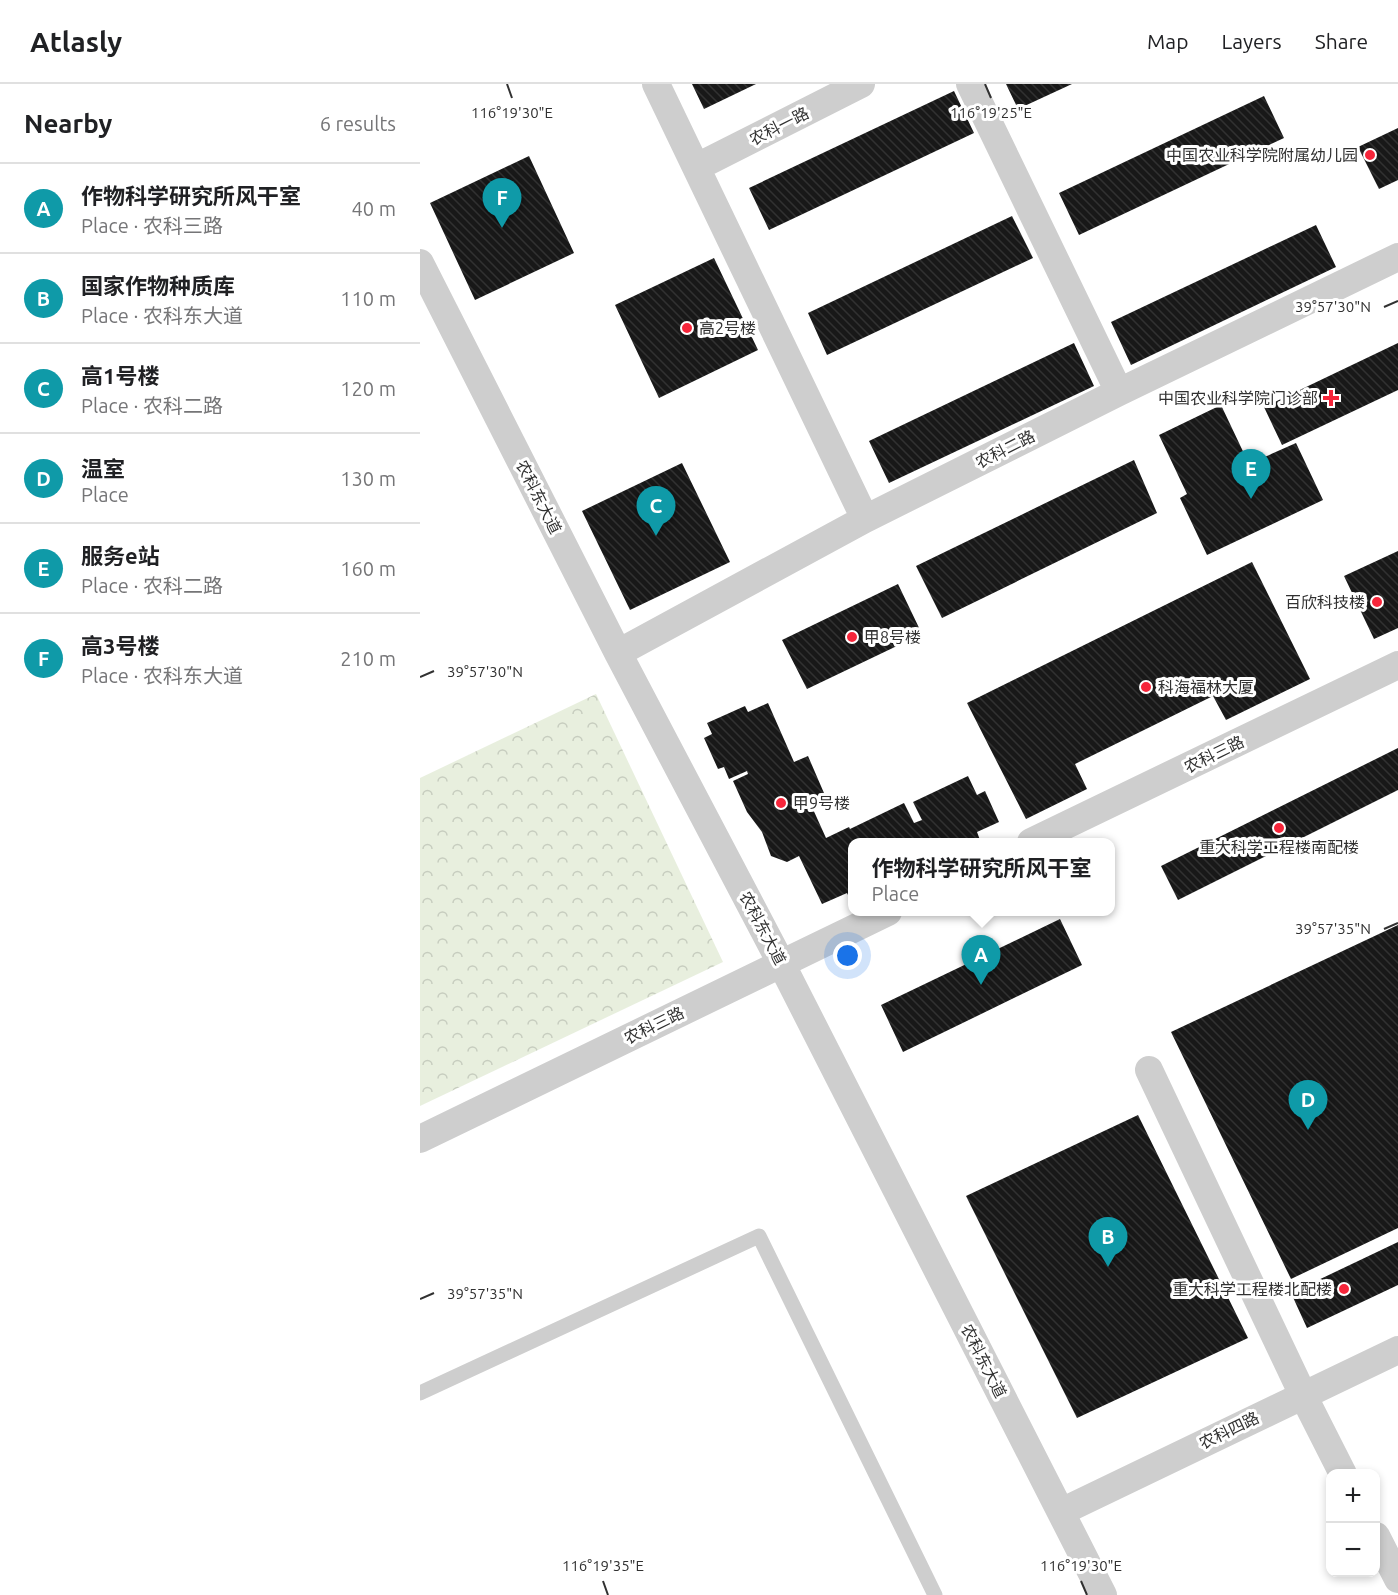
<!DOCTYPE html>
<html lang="en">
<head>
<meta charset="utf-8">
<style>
  body { margin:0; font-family:Ubuntu,"Noto Sans SC",sans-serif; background:#f6f6f6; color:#202124 }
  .controls { position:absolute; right:18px; bottom:18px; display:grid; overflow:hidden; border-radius:12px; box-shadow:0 3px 9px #0003 }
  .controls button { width:54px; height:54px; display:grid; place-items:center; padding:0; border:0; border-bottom:2px solid #e0e0e0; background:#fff; color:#202124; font:30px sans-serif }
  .you { position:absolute; left:428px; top:872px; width:21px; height:21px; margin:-15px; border:4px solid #fff; border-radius:50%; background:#1a73e8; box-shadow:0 0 0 9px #1a73e833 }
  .badge { display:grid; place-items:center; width:39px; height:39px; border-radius:50%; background:#f6253a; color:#fff; font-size:20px; font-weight:700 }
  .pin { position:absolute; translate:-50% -50px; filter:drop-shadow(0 2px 3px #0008) }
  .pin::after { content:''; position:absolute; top:32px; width:21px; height:18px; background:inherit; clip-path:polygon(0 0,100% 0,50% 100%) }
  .popup { position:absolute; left:428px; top:754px; width:267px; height:78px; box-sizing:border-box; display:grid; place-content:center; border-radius:12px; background:#fff; filter:drop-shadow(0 2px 4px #0005); font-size:20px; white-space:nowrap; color:#757577 }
  .popup b { font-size:22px; color:#202124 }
  .popup::after { content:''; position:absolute; left:50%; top:100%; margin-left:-12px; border:12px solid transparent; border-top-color:#fff }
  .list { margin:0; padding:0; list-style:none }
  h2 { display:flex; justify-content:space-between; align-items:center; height:78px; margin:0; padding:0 24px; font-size:26px }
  h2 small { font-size:20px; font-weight:400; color:#757577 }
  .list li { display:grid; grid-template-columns:39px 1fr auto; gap:18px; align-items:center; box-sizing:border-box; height:90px; padding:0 24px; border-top:2px solid #e0e0e0 }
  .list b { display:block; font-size:22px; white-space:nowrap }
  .list p { margin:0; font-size:20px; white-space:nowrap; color:#757577 }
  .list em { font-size:20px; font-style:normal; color:#757577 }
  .map { position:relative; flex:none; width:978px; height:1511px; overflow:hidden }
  header { display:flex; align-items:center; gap:36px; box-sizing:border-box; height:84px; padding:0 30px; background:#fff; border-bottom:2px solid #e0e0e0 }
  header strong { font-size:28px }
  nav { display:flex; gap:33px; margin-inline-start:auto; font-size:21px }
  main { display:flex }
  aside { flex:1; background:#fff }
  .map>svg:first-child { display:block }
</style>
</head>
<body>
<header>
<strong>Atlasly</strong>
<nav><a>Map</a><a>Layers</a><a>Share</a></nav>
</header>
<main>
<aside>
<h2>Nearby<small>6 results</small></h2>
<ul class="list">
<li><span class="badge" style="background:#0f9aa8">A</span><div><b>作物科学研究所风干室</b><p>Place · 农科三路</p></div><em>40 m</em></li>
<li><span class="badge" style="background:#0f9aa8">B</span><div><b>国家作物种质库</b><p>Place · 农科东大道</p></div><em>110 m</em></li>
<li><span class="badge" style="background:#0f9aa8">C</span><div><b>高1号楼</b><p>Place · 农科二路</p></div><em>120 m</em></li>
<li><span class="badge" style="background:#0f9aa8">D</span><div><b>温室</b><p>Place</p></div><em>130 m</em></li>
<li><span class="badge" style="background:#0f9aa8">E</span><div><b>服务e站</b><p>Place · 农科二路</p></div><em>160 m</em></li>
<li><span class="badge" style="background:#0f9aa8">F</span><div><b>高3号楼</b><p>Place · 农科东大道</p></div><em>210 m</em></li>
</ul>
</aside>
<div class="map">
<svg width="978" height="1511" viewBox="0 0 978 1511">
  <defs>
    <pattern id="forest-crowns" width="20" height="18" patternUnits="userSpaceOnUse" patternTransform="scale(1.5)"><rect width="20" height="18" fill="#e8efde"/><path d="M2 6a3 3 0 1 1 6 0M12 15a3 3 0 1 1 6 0" fill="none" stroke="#c7cdbf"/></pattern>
    <pattern id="building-back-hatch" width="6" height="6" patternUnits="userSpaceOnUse" patternTransform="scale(1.5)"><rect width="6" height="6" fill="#181818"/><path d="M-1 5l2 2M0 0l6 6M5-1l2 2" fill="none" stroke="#313131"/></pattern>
  </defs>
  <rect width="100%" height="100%" fill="#fff"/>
  <path fill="url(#forest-crowns)" d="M176 610 303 878 0 1022V694Z"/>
  <path fill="url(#building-back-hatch)" d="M272 0H336L284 25Z
    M586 0H652L598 25Z
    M534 7 554 49 349 146 329 104Z
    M844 12 864 54 659 151 639 109Z
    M978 44V96L959 105 938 63Z
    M109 72 154 169 55 216 10 119Z
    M592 132 613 174 407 271 388 229Z
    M896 141 916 183 711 281 691 238Z
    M294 174 338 266 239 314 195 221Z
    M654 259 674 302 469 399 449 357Z
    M978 259V306L862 361 844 323Z
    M801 321 829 380 876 359 903 416 787 471 760 414 767 410 739 351Z
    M714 376 737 429 522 534 496 482Z
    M262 379 310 478 210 526 162 427Z
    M978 467V544L954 555 924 492Z
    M832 478 890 595 806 636 793 612 655 680 667 705 606 735 547 619Z
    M478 500 502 550 387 605 362 556Z
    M348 619 374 678 388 672 407 716 392 723 406 754 429 743 430 745 484 719 494 739 502 736 493 718 548 692 557 711 565 707 579 738 557 748 560 756 555 758H432V819L427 809 402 820 379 772 367 778 351 772 342 748 327 728 313 697 328 690 327 687 309 695 304 683 298 685 284 654 292 650 287 639 325 622 328 628Z
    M978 664V706L758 816 741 782Z
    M640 835 662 881 483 968 461 921Z
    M978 841V1144L871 1195 751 948Z
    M718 1031 828 1254 657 1334 546 1112Z
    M978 1158V1201L887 1244 871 1209Z"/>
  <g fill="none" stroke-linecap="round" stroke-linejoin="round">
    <path stroke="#cecece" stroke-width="15" d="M0 1309 339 1152 515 1511"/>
    <path stroke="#cecece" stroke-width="28" d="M236 0 445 435
      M550 0 699 308
      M277 83 441 0
      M0 179 198 569 361 879 683 1511
      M198 569 445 435 699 308 978 173
      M611 758 978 581
      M729 986 883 1311 923 1390
      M0 1055 468 828
      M641 1428 978 1266
      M956 1452 978 1495"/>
  </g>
  <path fill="none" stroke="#313131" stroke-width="2" d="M87 0 92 14M565 0 571 14M964 223 978 217M0 593 14 587M964 845 978 839M0 1215 14 1209M183 1497 188 1511M661 1497 667 1511"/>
  <g fill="#f6253a" stroke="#fff" stroke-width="2">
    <circle cx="950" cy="71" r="6"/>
    <circle cx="267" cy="244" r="6"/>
    <path d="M908 305h6v6h6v6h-6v6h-6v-6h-6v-6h6z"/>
    <circle cx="957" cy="518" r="6"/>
    <circle cx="432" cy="553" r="6"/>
    <circle cx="726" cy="603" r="6"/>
    <circle cx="361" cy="719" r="6"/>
    <circle cx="859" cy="744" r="6"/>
    <circle cx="924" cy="1205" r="6"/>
  </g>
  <g text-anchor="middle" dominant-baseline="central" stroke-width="6" stroke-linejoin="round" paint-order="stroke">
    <g font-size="16" fill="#313131" stroke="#fff">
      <text transform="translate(359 42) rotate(-27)">农科一路</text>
      <text transform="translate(585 365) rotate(-27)">农科二路</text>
      <text transform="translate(119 413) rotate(63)">农科东大道</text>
      <text transform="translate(794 670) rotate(-26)">农科三路</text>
      <text transform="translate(343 844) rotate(62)">农科东大道</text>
      <text transform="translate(234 941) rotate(-26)">农科三路</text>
      <text transform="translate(564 1277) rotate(63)">农科东大道</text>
      <text transform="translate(809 1346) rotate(-26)">农科四路</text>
    </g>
    <g font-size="16" fill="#313131" stroke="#fff" text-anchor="end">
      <text x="938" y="71">中国农业科学院附属幼儿园</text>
      <text x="279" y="244" text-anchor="start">高2号楼</text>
      <text x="898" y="314">中国农业科学院门诊部</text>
      <text x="945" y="518">百欣科技楼</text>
      <text x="444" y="553" text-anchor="start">甲8号楼</text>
      <text x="738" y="603" text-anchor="start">科海福林大厦</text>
      <text x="373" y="719" text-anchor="start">甲9号楼</text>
      <text x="859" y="763" text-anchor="middle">重大科学工程楼南配楼</text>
      <text x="912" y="1205">重大科学工程楼北配楼</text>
    </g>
  </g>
  <g font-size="15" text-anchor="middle" fill="#313131" stroke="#fff" stroke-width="6" stroke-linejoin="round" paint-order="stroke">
    <text x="92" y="34">116°19'30"E</text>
    <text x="571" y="34">116°19'25"E</text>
    <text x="913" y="228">39°57'30"N</text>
    <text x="65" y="593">39°57'30"N</text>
    <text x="913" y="850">39°57'35"N</text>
    <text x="65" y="1215">39°57'35"N</text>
    <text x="183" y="1487">116°19'35"E</text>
    <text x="661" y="1487">116°19'30"E</text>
  </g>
</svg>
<div class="controls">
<button>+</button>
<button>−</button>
</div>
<div class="you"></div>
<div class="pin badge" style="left:561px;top:901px;background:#0f9aa8">A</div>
<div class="popup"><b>作物科学研究所风干室</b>Place</div>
<div class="pin badge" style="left:688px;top:1183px;background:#0f9aa8">B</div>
<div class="pin badge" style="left:236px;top:452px;background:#0f9aa8">C</div>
<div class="pin badge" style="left:888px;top:1046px;background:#0f9aa8">D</div>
<div class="pin badge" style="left:831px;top:415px;background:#0f9aa8">E</div>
<div class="pin badge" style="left:82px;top:144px;background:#0f9aa8">F</div>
</div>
</main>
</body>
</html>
